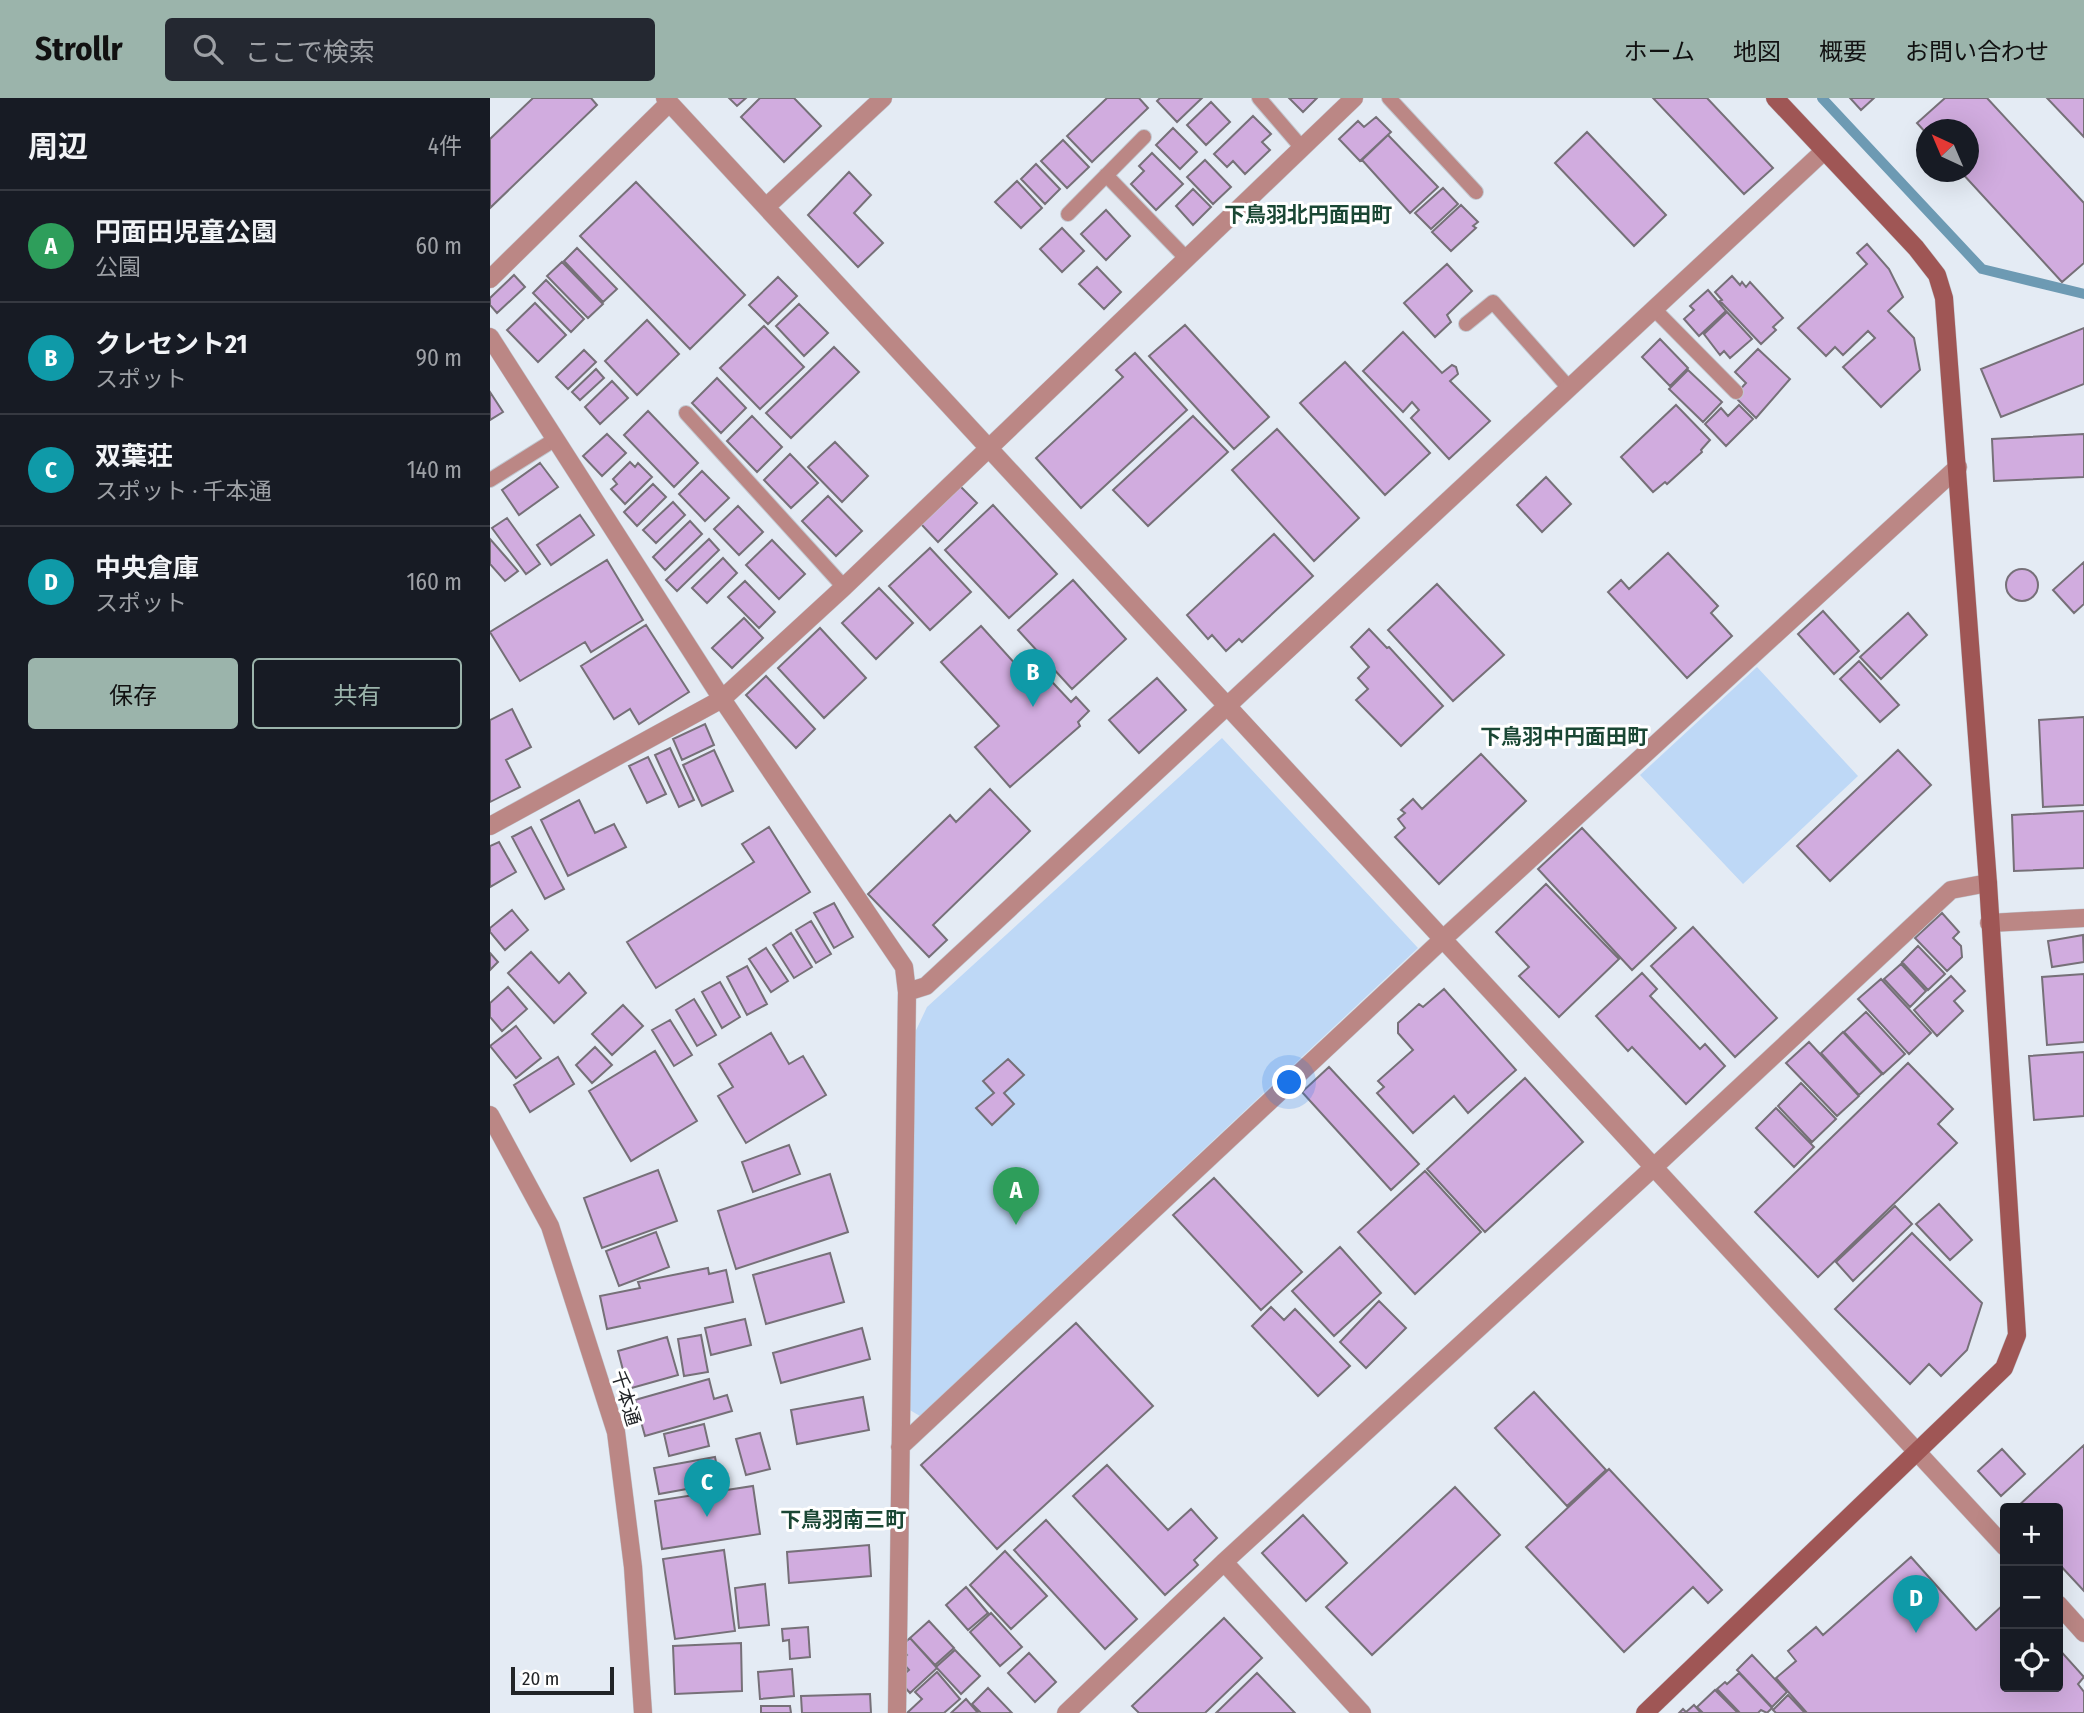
<!DOCTYPE html>
<html lang="ja">
<head>
<meta charset="utf-8">
<style>
  body { margin:0; font-family:"Fira Sans Condensed","Noto Sans JP",sans-serif; background:#242831; color:#f1f3f6 }
  .controls { position:absolute; right:21px; bottom:21px; display:grid; overflow:hidden; border-radius:7px; box-shadow:0 7px 28px #0002 }
  .controls button { width:63px; height:63px; display:grid; place-items:center; padding:0; border:0; border-bottom:2px solid #363941; background:#171b24; color:#f1f3f6; font:35px sans-serif }
  .compass { position:absolute; left:1426px; top:21px; width:63px; height:63px; border-radius:50%; background:#171b24; box-shadow:0 7px 28px #0002; rotate:316deg }
  .scale { position:absolute; left:21px; bottom:18px; width:103px; box-sizing:border-box; padding-left:7px; border:4px solid #212427; border-top:0; font-size:19px; line-height:24px; white-space:nowrap; color:#212427; -webkit-text-stroke:5px #fff; paint-order:stroke }
  .you { position:absolute; left:800px; top:985px; width:24px; height:24px; margin:-18px; border:5px solid #fff; border-radius:50%; background:#1a73e8; box-shadow:0 0 0 10px #1a73e833 }
  .badge { display:grid; place-items:center; width:46px; height:46px; border-radius:50%; background:#9bb4ab; color:#fff; font-size:23px; font-weight:700 }
  .pin { position:absolute; translate:-50% -58px; filter:drop-shadow(0 2px 4px #0008) }
  .pin::after { content:''; position:absolute; top:37px; width:24px; height:21px; background:inherit; clip-path:polygon(0 0,100% 0,50% 100%) }
  .list { margin:0; padding:0; list-style:none }
  h2 { display:flex; justify-content:space-between; align-items:center; height:91px; margin:0; padding:0 28px; font-size:30px }
  h2 small { font-size:23px; font-weight:400; color:#9ea1a6 }
  .list li { display:grid; grid-template-columns:46px 1fr auto; gap:21px; align-items:center; box-sizing:border-box; height:112px; padding:0 28px; border-top:2px solid #363941 }
  .list b { display:block; font-size:26px; white-space:nowrap }
  .list p { margin:0; font-size:23px; white-space:nowrap; color:#9ea1a6 }
  .list em { font-size:23px; font-style:normal; color:#9ea1a6 }
  .actions { display:flex; gap:14px; padding:21px 28px }
  .actions a { flex:1; padding:16px 0; border:2px solid #9bb4ab; border-radius:7px; text-align:center; font-size:24px; color:#9bb4ab }
  .actions .main { background:#9bb4ab; color:#111 }
  .icon { flex:none; width:38px; height:38px; fill:none; stroke:currentColor; stroke-width:2; stroke-linecap:round; stroke-linejoin:round }
  .map { position:relative; flex:none; width:1594px; height:1615px; overflow:hidden }
  header { display:flex; align-items:center; gap:42px; box-sizing:border-box; height:98px; padding:0 35px; background:#9bb4ab; color:#111 }
  header strong { font-size:33px }
  nav { display:flex; gap:38px; margin-inline-start:auto; font-size:24px }
  .search { width:490px; height:63px; background:#242831; display:flex; align-items:center; gap:18px; box-sizing:border-box; padding:0 24px; border-radius:7px; color:#9ea1a6; font-size:26px }
  main { display:flex }
  aside { flex:1; background:#171b24 }
  .map>svg:first-child { display:block }
</style>
</head>
<body>
<header>
<strong>Strollr</strong>
<div class="search"><svg class="icon" aria-label="search" viewBox="0 0 24 24"><circle cx="10" cy="10" r="6"/><path d="M15 15l6 6"/></svg>ここで検索</div>
<nav><a>ホーム</a><a>地図</a><a>概要</a><a>お問い合わせ</a></nav>
</header>
<main>
<aside>
<h2>周辺<small>4件</small></h2>
<ul class="list">
<li><span class="badge" style="background:#2e9e5b">A</span><div><b>円面田児童公園</b><p>公園</p></div><em>60 m</em></li>
<li><span class="badge" style="background:#0f9aa8">B</span><div><b>クレセント21</b><p>スポット</p></div><em>90 m</em></li>
<li><span class="badge" style="background:#0f9aa8">C</span><div><b>双葉荘</b><p>スポット · 千本通</p></div><em>140 m</em></li>
<li><span class="badge" style="background:#0f9aa8">D</span><div><b>中央倉庫</b><p>スポット</p></div><em>160 m</em></li>
</ul>
<div class="actions"><a class="main">保存</a><a>共有</a></div>
</aside>
<div class="map">
<svg width="1594" height="1615" viewBox="0 0 1594 1615">
  <rect width="100%" height="100%" fill="#e4ebf4"/>
  <path fill="#bed8f6" d="M1267 569 1368 678 1253 786 1150 677Z
    M732 640 928 850 430 1318 418 1311 421 943 437 909Z"/>
  <g fill="none" stroke-linecap="round" stroke-linejoin="round">
    <path stroke="#6d9ab3" stroke-width="10" d="M1332 0 1492 171 1594 196"/>
  </g>
  <path fill="#d1acdf" stroke="#767078" stroke-width="2" d="M43 0H101L107 7 0 110V41Z
    M239 0H256L247 8Z
    M270 0H304L331 28 294 64 251 19Z
    M617 0H649L658 10 602 64 577 38Z
    M670 0H712L687 24 667 3Z
    M799 0H827L813 14Z
    M1163 0H1217L1283 70 1254 96Z
    M1360 0H1384L1371 12Z
    M1455 0H1497L1594 105V165L1572 184 1471 74H1478V32H1436V35L1427 25Z
    M1557 0H1594V39Z
    M721 4 740 24 716 47 697 27Z
    M763 18 781 36 772 44 780 52 755 76 743 63 737 69 724 56Z
    M886 19 901 34 870 63 849 41 868 23 874 29Z
    M683 30 707 54 690 71 666 47Z
    M1097 34 1176 117 1144 148 1065 65Z
    M898 37 948 89 920 115 872 62Z
    M573 42 599 69 577 90 551 63Z
    M662 55 693 86 666 112 641 86 654 73 649 68Z
    M715 62 741 89 723 106 697 79Z
    M546 66 570 91 555 106 531 81Z
    M359 74 381 97 364 115 393 145 368 169 318 117Z
    M527 83 552 110 531 130 505 104Z
    M146 84 255 197 200 251 90 138Z
    M953 90 968 106 941 131 925 115Z
    M703 91 721 109 703 127 686 108Z
    M971 107 988 124 983 128 986 130 961 153 942 134Z
    M616 112 640 138 616 162 591 136Z
    M572 130 594 153 572 174 550 151Z
    M1377 146 1399 171 1413 199 1398 213 1424 240 1430 272 1391 309 1353 269 1385 240 1378 233 1353 257 1345 249 1336 258 1308 230 1377 166 1367 155Z
    M87 150 127 191 113 204 74 163Z
    M72 164 113 206 98 220 57 178Z
    M957 166 982 193 957 217 961 224 945 239 914 205Z
    M607 169 631 194 614 211 589 186Z
    M24 177 35 189 7 215 0 207V200Z
    M1242 178 1250 187 1252 184 1256 189 1260 184 1293 220 1283 229 1286 232 1271 246 1230 203 1232 202 1225 194Z
    M288 179 307 198 278 226 259 207Z
    M56 182 94 221 81 234 43 195Z
    M1218 192 1236 213 1209 238 1194 221 1204 212 1200 208Z
    M45 205 76 237 48 264 17 232Z
    M309 206 338 235 314 258 286 228Z
    M1237 214 1262 241 1240 260 1234 253 1230 257 1214 236Z
    M157 222 189 256 147 297 115 263Z
    M695 227 779 319 744 351 659 258Z
    M274 228 314 269 270 311 230 270Z
    M1594 230V286L1511 319 1491 271Z
    M913 234 952 275 962 267 966 269 968 276 960 283 1000 323 959 361 921 320 929 312 922 304 913 314 873 273Z
    M1170 241 1198 270 1180 288 1152 259Z
    M344 249 369 274 301 340 276 315Z
    M1268 251 1300 281 1266 320 1244 298 1256 285 1245 274Z
    M94 252 106 264 78 291 66 279Z
    M645 255 697 312 591 410 546 360 633 279 626 272Z
    M855 264 940 355 895 397 810 305Z
    M106 271 114 280 90 302 82 294Z
    M1198 272 1232 304 1213 324 1179 291Z
    M227 280 256 310 231 335 202 305Z
    M122 283 138 300 110 326 95 309Z
    M0 294 13 314 0 322Z
    M1186 307 1220 342 1211 352 1212 354 1177 386 1175 384 1163 394 1131 359Z
    M1249 307 1263 321 1236 348 1215 326 1231 310 1238 318Z
    M158 313 208 365 184 389 134 337Z
    M262 318 292 349 267 374 237 343Z
    M703 318 738 354 658 428 623 392Z
    M787 331 869 420 824 463 742 372Z
    M117 336 136 355 112 378 93 358Z
    M1594 336V379L1504 383 1502 341Z
    M345 344 378 378 352 404 318 369Z
    M300 356 328 385 301 410 274 382Z
    M140 364 145 369 148 365 162 379 135 406 121 391 127 386 123 381Z
    M50 365 68 389 29 417 12 392Z
    M212 373 239 400 215 423 189 396Z
    M1056 379 1081 406 1052 434 1027 407Z
    M163 386 176 399 147 428 134 414Z
    M470 388 487 405 448 444 431 426Z
    M338 398 372 433 346 458 312 423Z
    M183 404 195 417 166 445 153 432Z
    M503 407 567 476 519 520 455 452Z
    M248 408 273 434 249 457 224 431Z
    M90 417 104 437 61 467 47 447Z
    M17 420 50 466 36 476 2 430Z
    M200 423 212 436 175 472 163 459Z
    M784 436 823 478 752 544 749 541 736 553 722 537 718 541 697 517Z
    M0 441 28 473 15 483 0 466Z
    M219 441 229 452 187 493 176 482Z
    M282 442 315 476 289 501 256 467Z
    M440 450 481 494 440 532 399 488Z
    M1178 455 1228 508 1221 515 1242 538 1197 580 1118 494 1131 482 1139 491Z
    M233 460 247 475 217 505 202 490Z
    M117 462 153 522 101 554 95 544 30 583 0 534Z
    M1594 464V506L1584 515 1563 492Z
    M1516 487a16 16 0 1 1 32 0a16 16 0 1 1-32 0Z
    M583 482 636 541 582 591 528 532Z
    M255 483 285 514 269 530 238 499Z
    M947 486 1014 557 963 603 898 532Z
    M389 490 423 525 386 561 352 525Z
    M1333 513 1369 553 1344 576 1308 536Z
    M1418 515 1437 537 1391 581 1370 559Z
    M254 520 273 540 242 570 222 550Z
    M156 527 199 594 149 626 140 611 124 621 91 568Z
    M491 528 537 579 548 569 581 604 586 599 599 613 588 624 590 628 520 689 485 649 509 628 451 564Z
    M330 530 376 580 334 620 288 570Z
    M879 531 897 550 899 549 953 608 911 648 866 602 878 591 868 580 879 569 861 549Z
    M1369 563 1409 607 1390 624 1350 581Z
    M276 578 325 631 306 650 256 597Z
    M667 580 696 612 649 655 619 622Z
    M22 611 41 649 16 662 30 689 0 704V622Z
    M1594 619V707L1553 709 1549 622Z
    M215 626 224 647 192 662 183 641Z
    M180 650 204 702 189 709 165 657Z
    M224 652 243 693 212 708 193 667Z
    M1408 652 1441 687 1340 783 1307 748Z
    M991 656 1036 703 949 786 905 739 915 730 908 721 915 715 911 712 923 701 932 711Z
    M158 659 176 696 157 705 139 668Z
    M500 691 540 733 443 827 457 842 439 859 378 796 460 717 466 724Z
    M89 702 105 735 124 726 136 749 78 778 51 722Z
    M1594 713V770L1524 773 1522 717Z
    M41 729 74 791 55 801 22 739Z
    M279 729 320 794 166 890 137 844 264 764 252 746Z
    M1092 730 1186 830 1142 872 1048 771Z
    M9 744 26 774 0 789V748Z
    M1056 786 1129 861 1069 919 1029 878 1039 869 1006 834Z
    M344 805 363 839 344 850 324 815Z
    M22 812 38 832 15 852 0 834V830Z
    M1452 815 1469 834 1463 840 1471 848 1472 859 1457 873 1425 840Z
    M321 823 341 856 326 865 306 832Z
    M1203 829 1287 920 1245 959 1161 868Z
    M301 835 322 869 304 880 283 847Z
    M1593 837 1594 864 1562 869 1558 843Z
    M1428 848 1455 876 1438 892 1412 864Z
    M276 850 298 883 281 894 259 861Z
    M41 854 69 885 79 875 96 895 64 925 18 875Z
    M0 855 8 864 0 872Z
    M1411 866 1436 893 1420 909 1394 881Z
    M257 868 277 906 257 917 237 879Z
    M1152 875 1167 891 1160 898 1210 951 1215 946 1235 968 1196 1006 1142 949 1138 953 1106 918Z
    M1594 876V944L1557 947 1552 879Z
    M1461 878 1475 893 1464 903 1473 913 1447 938 1424 912Z
    M1391 881 1441 935 1419 956 1368 901Z
    M230 884 250 919 232 930 212 894Z
    M18 889 37 911 12 933 0 919V905Z
    M954 891 1026 972 978 1015 964 998 923 1035 887 995 894 989 888 983 923 952 908 935V925L929 906 933 909Z
    M204 901 226 937 207 948 186 912Z
    M133 907 153 928 122 957 102 936Z
    M1376 914 1415 956 1393 976 1354 934Z
    M180 922 202 957 184 968 162 932Z
    M26 928 51 960 26 980 0 948Z
    M1353 934 1392 976 1369 997 1331 955Z
    M281 935 299 966 313 958 336 997 256 1045 228 998 243 989 229 966Z
    M1319 944 1369 998 1347 1018 1296 965Z
    M105 949 122 967 102 985 86 967Z
    M165 953 207 1023 141 1063 99 993Z
    M1594 954V1018L1544 1022 1539 958Z
    M68 959 84 986 40 1014 24 987Z
    M518 961 534 977 514 995 524 1006 502 1027 486 1010 504 995 493 983Z
    M1418 965 1463 1011 1448 1026 1467 1045 1328 1179 1265 1114Z
    M839 969 929 1066 901 1092 812 994Z
    M1035 980 1093 1044 995 1134 937 1071Z
    M1311 985 1346 1021 1322 1044 1288 1008Z
    M1286 1010 1324 1049 1304 1069 1266 1030Z
    M299 1047 310 1076 263 1094 252 1064Z
    M168 1072 187 1123 112 1150 94 1100Z
    M935 1073 991 1134 925 1196 868 1134Z
    M340 1076 358 1134 246 1171 228 1113Z
    M724 1080 812 1174 771 1212 683 1117Z
    M1449 1106 1482 1142 1460 1162 1426 1126Z
    M1405 1108 1422 1126 1363 1183 1346 1164Z
    M166 1134 179 1169 129 1188 116 1153Z
    M1422 1135 1492 1205 1477 1252 1451 1278 1439 1266 1420 1286 1345 1211Z
    M850 1149 891 1195 844 1238 802 1193Z
    M340 1155 354 1204 276 1226 263 1177Z
    M218 1170 219 1176 236 1172 243 1204 117 1231 110 1198 150 1190 148 1184Z
    M889 1203 916 1230 876 1270 850 1244Z
    M781 1209 794 1222 805 1211 860 1268 828 1298 762 1228Z
    M255 1221 261 1247 221 1257 215 1230Z
    M586 1225 663 1308 507 1451 431 1367Z
    M372 1230 380 1261 291 1285 283 1255Z
    M211 1237 218 1274 194 1278 188 1241Z
    M177 1239 188 1277 138 1291 128 1253Z
    M219 1281 224 1301 237 1297 242 1313 155 1338 145 1302Z
    M1044 1294 1116 1372 1077 1408 1005 1330Z
    M373 1299 379 1332 307 1346 301 1312Z
    M214 1326 219 1348 179 1358 174 1336Z
    M270 1335 280 1371 256 1377 246 1341Z
    M1594 1347V1493L1568 1465V1410H1526Z
    M1512 1351 1535 1376 1511 1398 1488 1373Z
    M225 1359 230 1385 169 1396 164 1370Z
    M617 1367 678 1432 701 1411 727 1440 704 1462 708 1467 675 1497 583 1398Z
    M1119 1371 1232 1492 1218 1505 1203 1489 1134 1554 1036 1449Z
    M263 1388 270 1436 172 1451 165 1403Z
    M965 1389 1010 1437 882 1557 836 1509Z
    M813 1417 857 1465 816 1503 772 1455Z
    M556 1422 647 1521 615 1551 524 1452Z
    M379 1447 381 1478 299 1485 297 1454Z
    M234 1452 245 1533 185 1541 173 1461Z
    M515 1453 557 1498 521 1531 480 1487Z
    M1421 1459 1486 1532 1515 1505V1589H1568V1550L1594 1579 1588 1586 1594 1594V1615H1317L1286 1580 1306 1563 1298 1553 1326 1529 1333 1537Z
    M275 1486 279 1527 249 1530 245 1490Z
    M476 1489 498 1515 478 1532 456 1507Z
    M501 1515 532 1549 510 1568 480 1534Z
    M734 1520 772 1560 715 1615H649L642 1608Z
    M439 1523 464 1550 445 1567 420 1540Z
    M318 1529 320 1559 300 1561 299 1542 293 1543 292 1531Z
    M420 1540 447 1570 420 1595 412 1586 411 1579 419 1572 411 1563 417 1557 410 1549Z
    M251 1545 252 1593 185 1596 183 1548Z
    M465 1552 490 1578 471 1596 446 1569Z
    M539 1555 566 1584 545 1604 518 1575Z
    M1262 1557 1297 1594 1282 1609 1247 1572Z
    M302 1571 304 1598 270 1601 268 1574Z
    M447 1574 470 1601 454 1615H417L432 1601 425 1594Z
    M767 1575 805 1615H726Z
    M1249 1575 1282 1610 1277 1615 1271 1612 1268 1615H1250L1227 1591 1235 1584 1237 1586Z
    M498 1590 522 1615H491L482 1606Z
    M1225 1592 1248 1615H1213L1207 1609Z
    M380 1596 381 1615H312L311 1598Z
    M1298 1597 1315 1615H1286L1283 1612Z
    M476 1601 488 1615H461Z
    M1204 1607 1211 1615H1189L1193 1611 1196 1614Z
    M271 1608H300L301 1615H271Z"/>
  <g fill="none" stroke-linecap="round" stroke-linejoin="round">
    <g stroke="#c1c7cf" stroke-width="16">
      <path id="lane" d="M769 0 812 50
        M899 0 986 94
        M616 77 696 160
        M578 116 654 39
        M1164 211 1246 294
        M976 226 1003 204 1079 290
        M196 315 354 489
        M0 382 64 342"/>
    </g>
    <g stroke="#c1c7cf" stroke-width="19">
      <path id="street" d="M175 0 1515 1449
        M276 109 393 0
        M0 181 179 5
        M0 239 232 601 414 869 417 894 407 1615
        M0 728 232 601 354 489 864 0
        M1499 825 1594 820
        M417 894 436 888 1334 53
        M0 1017 60 1128 126 1334 143 1469 153 1615
        M410 1349 953 841 1468 369
        M734 1464 872 1615
        M1568 1506 1594 1535
        M576 1615 734 1464 1164 1069 1461 792 1498 785"/>
    </g>
    <g stroke="#c1c7cf" stroke-width="19">
      <path id="secondary" d="M1155 1615 1514 1270 1527 1237 1498 785 1454 200 1447 177 1426 150 1285 0"/>
    </g>
    <use href="#lane" stroke="#bb8785" stroke-width="14"/>
    <use href="#street" stroke="#bb8785" stroke-width="18"/>
    <use href="#secondary" stroke="#9f5655" stroke-width="18"/>
  </g>
  <g text-anchor="middle" dominant-baseline="central" stroke-width="6" stroke-linejoin="round" paint-order="stroke">
    <g font-size="19" fill="#212427" stroke="#fff">
      <text transform="translate(136 1300) rotate(73)">千本通</text>
    </g>
    <g font-size="21" font-weight="bold" fill="#1a4734" stroke="#fff">
      <text x="818" y="117">下鳥羽北円面田町</text>
      <text x="1074" y="639">下鳥羽中円面田町</text>
      <text x="353" y="1422">下鳥羽南三町</text>
    </g>
  </g>
</svg>
<div class="controls">
<button>+</button>
<button>−</button>
<button><svg class="icon" aria-label="locate" viewBox="0 0 24 24"><circle cx="12" cy="12" r="6"/><path d="M12 2v4M12 18v4M2 12h4M18 12h4"/></svg></button>
</div>
<svg class="compass" viewBox="-18 -18 36 36"><path d="M0-13l5 13h-10z" fill="#e53935"/><path d="M0 13l5-13h-10z" fill="#9ea1a6"/></svg>
<div class="scale">20 m</div>
<div class="you"></div>
<div class="pin badge" style="left:526px;top:1127px;background:#2e9e5b">A</div>
<div class="pin badge" style="left:543px;top:609px;background:#0f9aa8">B</div>
<div class="pin badge" style="left:217px;top:1419px;background:#0f9aa8">C</div>
<div class="pin badge" style="left:1426px;top:1535px;background:#0f9aa8">D</div>
</div>
</main>
</body>
</html>
